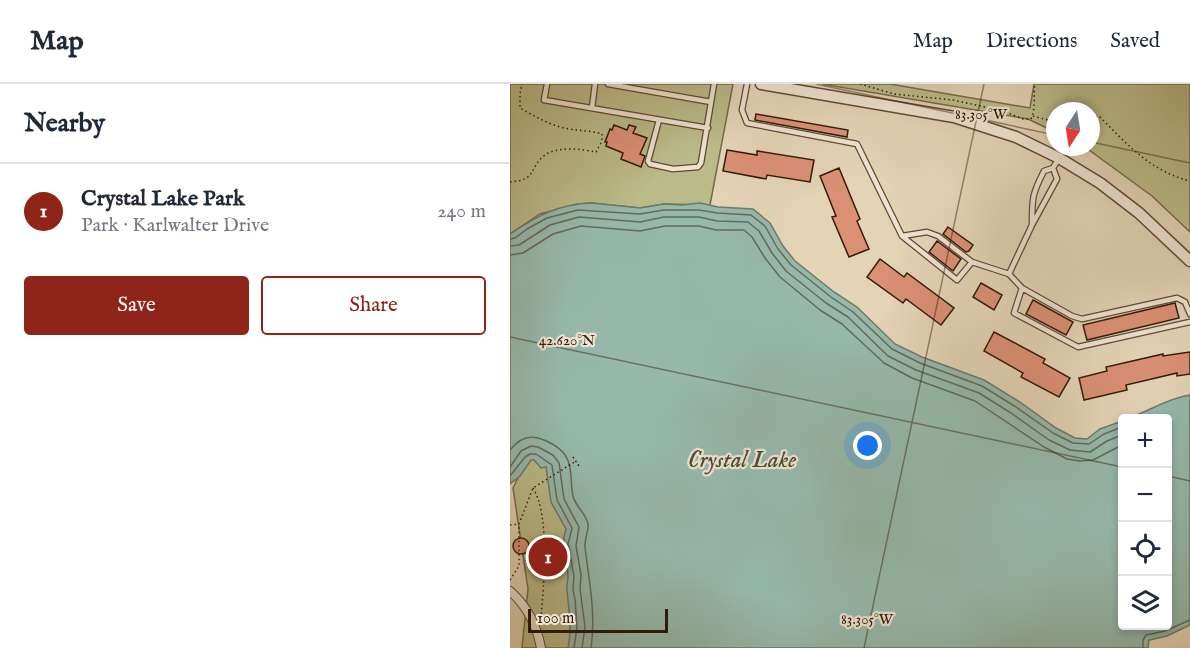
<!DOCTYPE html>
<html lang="en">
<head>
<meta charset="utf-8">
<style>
  body { margin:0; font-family:"IM FELL English",serif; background:#f2f2f3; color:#1f2937 }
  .controls { position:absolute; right:18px; bottom:18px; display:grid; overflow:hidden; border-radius:6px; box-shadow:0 3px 9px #0003 }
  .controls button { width:54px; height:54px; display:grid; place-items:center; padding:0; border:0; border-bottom:2px solid #e0e1e3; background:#fff; color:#1f2937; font:30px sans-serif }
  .compass { position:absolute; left:536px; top:18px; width:54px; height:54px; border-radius:50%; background:#fff; box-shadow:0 3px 9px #0003; rotate:192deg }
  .scale { position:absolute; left:18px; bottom:15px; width:140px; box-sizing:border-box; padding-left:6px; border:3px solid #311b09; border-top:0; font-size:16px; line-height:21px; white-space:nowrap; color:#311b09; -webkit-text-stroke:4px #ede3d0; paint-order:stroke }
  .you { position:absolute; left:358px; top:362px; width:21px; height:21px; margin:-15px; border:4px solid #fff; border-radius:50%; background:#1a73e8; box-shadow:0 0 0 9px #1a73e833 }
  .badge { display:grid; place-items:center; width:39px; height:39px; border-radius:50%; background:#8f2418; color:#fff; font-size:20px; font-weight:700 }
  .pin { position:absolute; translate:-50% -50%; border:3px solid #fff; box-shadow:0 2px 6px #0006 }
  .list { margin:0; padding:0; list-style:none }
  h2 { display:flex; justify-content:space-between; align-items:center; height:78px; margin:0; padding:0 24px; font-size:26px }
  h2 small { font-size:20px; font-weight:400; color:#747a83 }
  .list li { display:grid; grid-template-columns:39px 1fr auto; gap:18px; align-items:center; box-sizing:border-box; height:96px; padding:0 24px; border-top:2px solid #e0e1e3 }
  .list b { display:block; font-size:22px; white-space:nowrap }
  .list p { margin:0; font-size:20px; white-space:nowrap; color:#747a83 }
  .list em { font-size:20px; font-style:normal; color:#747a83 }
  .actions { display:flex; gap:12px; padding:18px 24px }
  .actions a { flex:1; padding:14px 0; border:2px solid #8f2418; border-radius:6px; text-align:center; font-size:21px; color:#8f2418 }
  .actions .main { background:#8f2418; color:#fff }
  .icon { flex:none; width:33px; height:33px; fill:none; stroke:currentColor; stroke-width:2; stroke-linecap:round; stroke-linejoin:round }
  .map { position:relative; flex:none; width:680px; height:564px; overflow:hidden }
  header { display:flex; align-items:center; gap:36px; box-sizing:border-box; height:84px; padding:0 30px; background:#fff; border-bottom:2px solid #e0e1e3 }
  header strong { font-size:28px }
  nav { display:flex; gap:33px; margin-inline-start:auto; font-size:21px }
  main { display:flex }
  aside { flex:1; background:#fff }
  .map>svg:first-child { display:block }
</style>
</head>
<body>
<header>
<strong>Map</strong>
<nav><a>Map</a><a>Directions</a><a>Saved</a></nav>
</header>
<main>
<aside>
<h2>Nearby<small></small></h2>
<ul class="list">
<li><span class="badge">1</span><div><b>Crystal Lake Park</b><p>Park · Karlwalter Drive</p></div><em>240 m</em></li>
</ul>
<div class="actions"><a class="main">Save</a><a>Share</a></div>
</aside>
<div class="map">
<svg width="680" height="564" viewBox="0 0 680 564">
  <rect width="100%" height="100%" fill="#e3d4b6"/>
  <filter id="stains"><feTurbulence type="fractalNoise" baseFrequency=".00333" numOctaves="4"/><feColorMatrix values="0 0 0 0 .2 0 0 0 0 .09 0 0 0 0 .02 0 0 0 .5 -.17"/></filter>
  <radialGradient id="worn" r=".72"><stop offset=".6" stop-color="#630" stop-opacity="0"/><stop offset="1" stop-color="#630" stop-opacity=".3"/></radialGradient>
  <path fill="#babb89" stroke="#766b49" stroke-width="1.5" d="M0 0H223L200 121 154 120 130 124 82 119 67 120 30 130 0 150Z
    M312 0H380L520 24 524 0H680V148L642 112 575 63H581V27H545V48L518 35Z
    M22 365 41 377 61 455 63 564H12L18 505 3 404Z"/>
  <path fill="#95b8ab" stroke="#6d796a" stroke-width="1.5" d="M82 119 130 124 154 120 172 121 190 119 208 123 243 125 260 139 273 162 285 177 324 208 347 223 385 260 412 273 474 296 510 318 546 344 565 354 577 355 590 345 612 337V542H658V334H618C639 328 657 314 680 311V541L657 552 639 556 638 564H58C62 544 59 526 57 507 56 502 58 497 58 492 57 475 50 462 56 445L41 418 36 383 31 384 24 376H21L10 392 0 400V150C27 132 48 120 82 119Z"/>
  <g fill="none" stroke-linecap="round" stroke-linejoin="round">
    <path stroke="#636a5a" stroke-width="1.5" d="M0 155 5 154 17 145 37 134 68 126 130 130 154 126H189L207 129 241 131 255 142 268 165 281 181 321 213 343 228 382 265 410 279 472 302 506 323 543 349 563 359 579 360 594 350 612 343
      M0 162 9 161 40 141 69 133 130 138 154 133H189L207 137 238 138 249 147 262 169 276 187 316 219 338 233 378 272 406 286 469 309 501 329 539 356 560 366 580 368 597 357 612 351
      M0 171 13 169 43 150 71 142 130 147 155 142H189L206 146H234L242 153 255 174 270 193 310 226 332 240 374 279 402 294 465 317 534 363 557 375 570 377 583 376 612 361
      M0 366C7 357 16 351 28 354 36 356 50 363 55 371 63 382 60 399 63 412 65 422 76 429 78 440 79 448 74 455 75 463 79 497 86 529 81 564
      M0 383 11 367 21 362 28 363 43 371 49 379 54 415 69 443 66 462 71 491 70 505 75 543 72 564
      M0 392 15 373 20 370H26L42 381 47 416 62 444 58 460 64 492 63 506 65 515 67 543 64 564
      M633 564V556L636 551 655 547 680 536"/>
  </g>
  <path fill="#db9076" stroke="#311b09" stroke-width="1.5" d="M246 30 338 46 337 53 245 36Z
    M104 41 117 46 119 41 126 43 123 49 137 54 130 70 135 72 131 83 111 75 113 69 96 62 97 58H95L100 45 102 46Z
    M217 66 247 71V67L304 76 300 98 257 91 256 95 213 87Z
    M329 84 350 135 347 137 359 165 339 173 322 133 326 132 310 92Z
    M438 143 463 161 459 167 456 168 433 150Z
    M427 157 451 175 443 187 419 168Z
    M370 175 394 193 397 189 444 224 431 241 396 215 393 219 357 193Z
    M471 199 492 211 484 226 463 213Z
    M523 216 563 238 556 251 516 230Z
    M665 219 669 234 577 256 573 241Z
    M484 248 535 275 533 279 560 294 549 313 511 293 513 289 474 267Z
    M680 268V290L667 292V289L616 301 617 306 574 316 569 294 597 287 596 283 653 270V272Z
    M3 462a8 8 0 1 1 16 0a8 8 0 1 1-16 0Z"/>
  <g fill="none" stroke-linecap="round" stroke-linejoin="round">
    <g stroke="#5e4934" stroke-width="7">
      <path id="service" d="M37 0 34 16 198 44
        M98 0 201 18
        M237 0 232 26 237 39 347 60 392 152 447 196 462 178 499 190 512 204 504 229 568 263 680 238
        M82 24 85 0
        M149 36 138 77 140 80 163 85 188 83 191 79 204 0
        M543 84 547 95 522 141C522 115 522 110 534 87L543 84 549 74
        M392 152 417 148 428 152 462 178
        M499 190 522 141
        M512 204 562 232 572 235 667 214 675 218 680 230"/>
    </g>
    <g stroke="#5e4934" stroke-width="10">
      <path id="minor" d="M0 507C17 522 27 542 31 564"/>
    </g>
    <g stroke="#5e4934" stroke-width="13">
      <path id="tertiary" d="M251 0 444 33 506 53 549 74 590 99 629 129 680 177"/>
    </g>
    <path stroke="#311b09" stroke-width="1.5" stroke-dasharray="1.5 3" stroke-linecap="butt" d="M350 0 384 10 443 16 493 27 513 35H521C526 25 523 11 525 0
      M523 32 545 38
      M581 33 589 32C617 60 640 87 680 97
      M0 98C28 96 18 84 35 71 48 62 71 65 86 68L92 57V50C80 46 67 47 54 44 38 40 24 32 10 24V10L12 0
      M63 373 69 382
      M23 404C40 431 34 501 31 533
      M0 441 9 440
      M0 496 9 482V440L23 404 66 377"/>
    <use href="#service" stroke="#ede3d0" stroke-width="4.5"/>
    <use href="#minor" stroke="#ede3d0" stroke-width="8"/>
    <use href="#tertiary" stroke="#ede3d0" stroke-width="10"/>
  </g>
  <path fill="none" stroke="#311b09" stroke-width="1.5" stroke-opacity="0.45" d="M306 0 545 51M581 58 680 79M0 253 612 383M658 392 680 397M354 564 474 0"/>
  <g text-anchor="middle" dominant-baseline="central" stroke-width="4.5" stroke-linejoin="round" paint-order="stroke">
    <g font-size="24" font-style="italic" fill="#4f4a3a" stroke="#ede3d0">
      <text x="232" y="376">Crystal Lake</text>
    </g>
  </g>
  <g font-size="15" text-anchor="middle" fill="#311b09" stroke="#ede3d0" stroke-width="4.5" stroke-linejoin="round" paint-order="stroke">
    <text x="471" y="35">83.305°W</text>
    <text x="57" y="261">42.620°N</text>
    <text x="357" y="540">83.305°W</text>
  </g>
  <rect width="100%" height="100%" filter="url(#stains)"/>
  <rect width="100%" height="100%" fill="url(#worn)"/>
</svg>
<div class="controls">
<button>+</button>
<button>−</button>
<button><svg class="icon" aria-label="locate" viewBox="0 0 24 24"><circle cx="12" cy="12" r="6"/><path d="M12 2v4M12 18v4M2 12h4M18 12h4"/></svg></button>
<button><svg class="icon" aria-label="layers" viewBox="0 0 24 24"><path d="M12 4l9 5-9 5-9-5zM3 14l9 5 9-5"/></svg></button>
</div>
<svg class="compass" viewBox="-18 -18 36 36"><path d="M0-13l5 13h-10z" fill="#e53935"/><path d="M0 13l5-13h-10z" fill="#747a83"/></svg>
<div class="scale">100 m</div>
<div class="you"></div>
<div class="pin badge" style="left:38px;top:473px">1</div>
</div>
</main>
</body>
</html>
